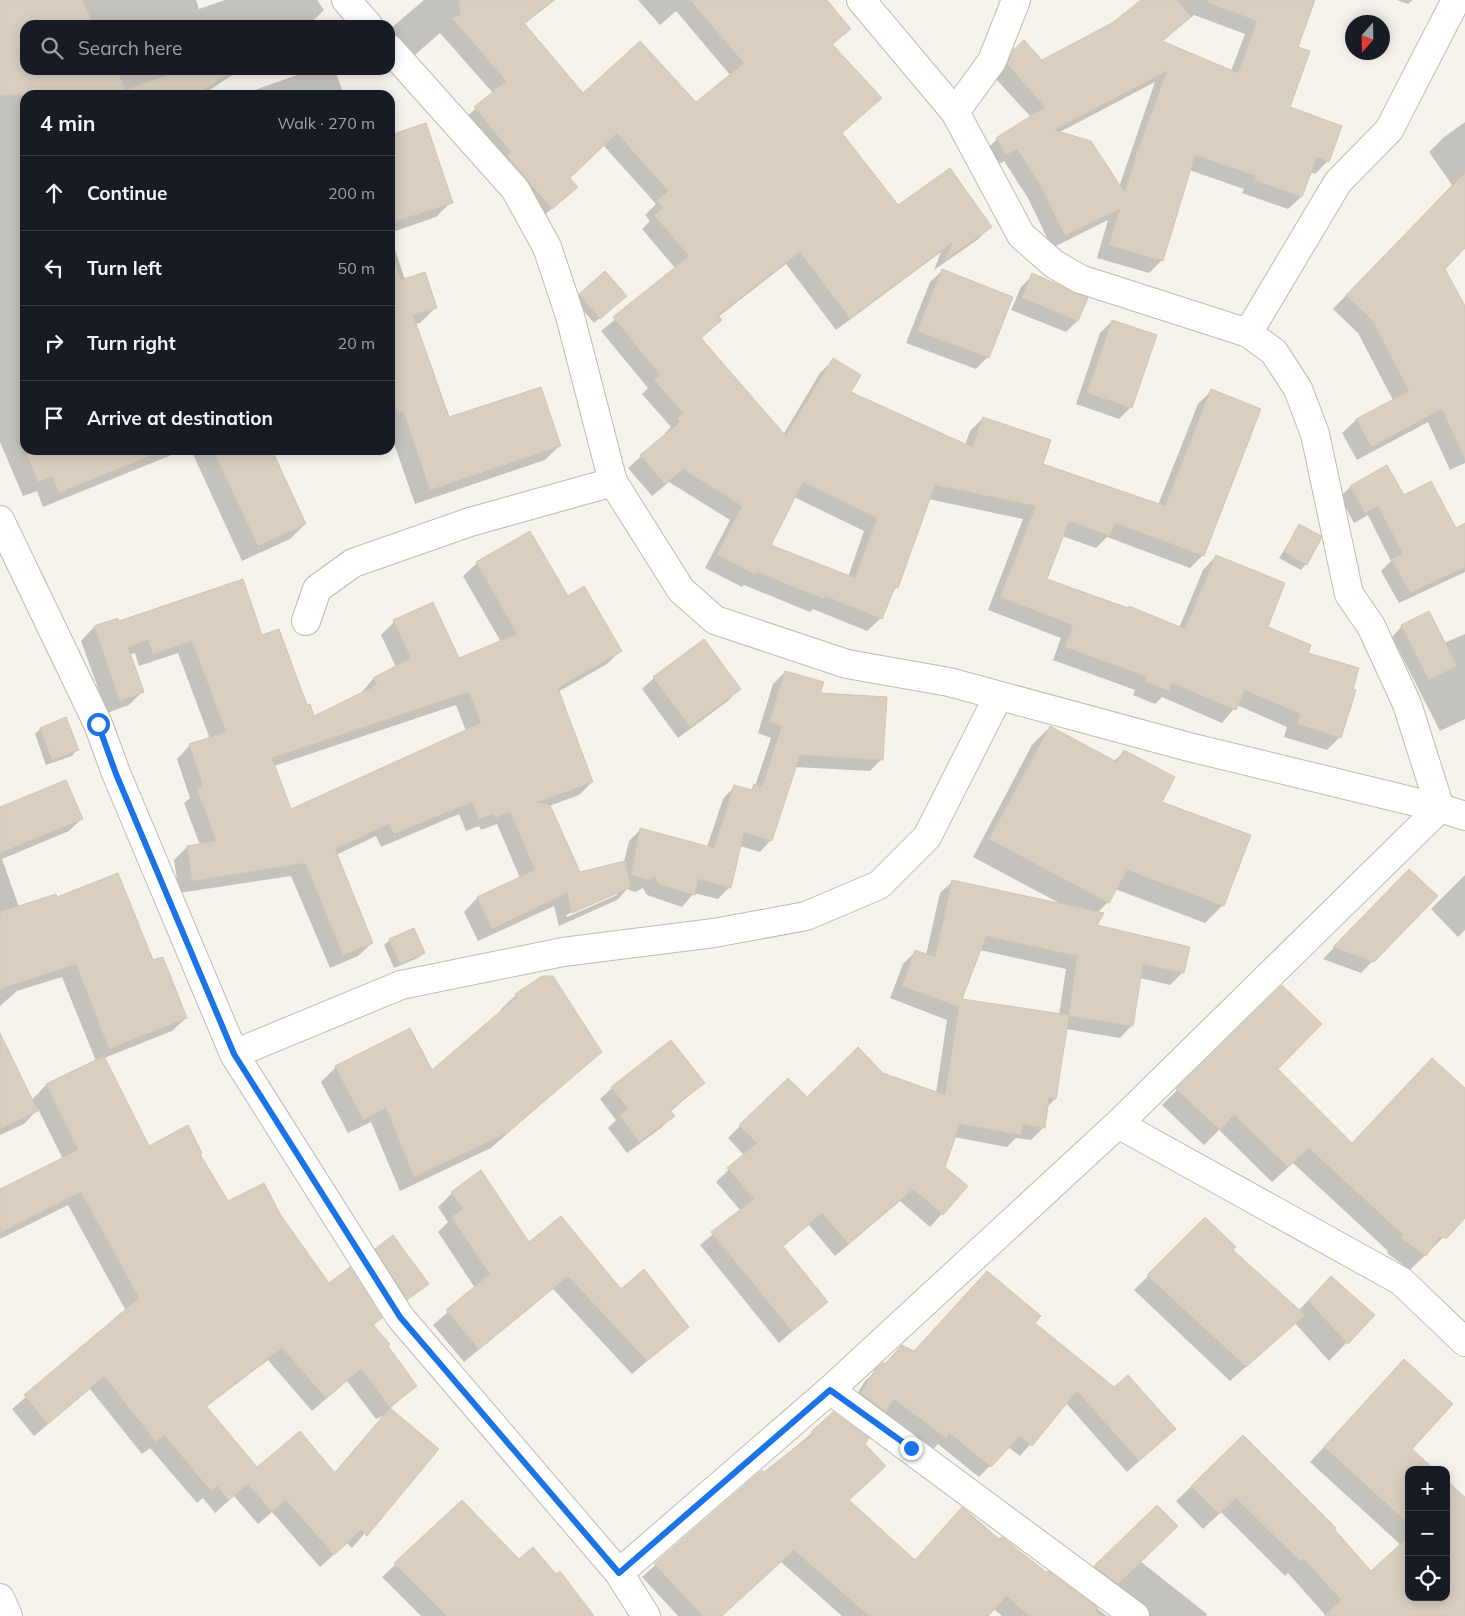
<!DOCTYPE html>
<html lang="en">
<head>
<meta charset="utf-8">
<style>
  body { margin:0; font-family:Mulish,sans-serif; background:#242831; color:#f1f3f6 }
  .controls { position:absolute; right:15px; bottom:15px; display:grid; overflow:hidden; border-radius:10px; box-shadow:0 2px 12px #0003 }
  .controls button { width:45px; height:45px; display:grid; place-items:center; padding:0; border:0; border-bottom:1px solid #363941; background:#171b24; color:#f1f3f6; font:25px sans-serif }
  .compass { position:absolute; left:1345px; top:15px; width:45px; height:45px; border-radius:50%; background:#171b24; box-shadow:0 2px 12px #0003; rotate:200deg }
  .stop { position:absolute; width:15px; height:15px; margin:-11px; border:4px solid #1a73e8; border-radius:50%; background:#fff }
  .stop.end { background:#1a73e8; border-color:#fff; box-shadow:0 1px 5px #0008 }
  .list { margin:0; padding:0; list-style:none }
  h2 { display:flex; justify-content:space-between; align-items:center; height:65px; margin:0; padding:0 20px; font-size:21px }
  h2 small { font-size:16px; font-weight:400; color:#9ea1a6 }
  .list li { display:grid; grid-template-columns:32px 1fr auto; gap:15px; align-items:center; box-sizing:border-box; height:75px; padding:0 20px; border-top:1px solid #363941 }
  .list b { display:block; font-size:19px; white-space:nowrap }
  .list em { font-size:16px; font-style:normal; color:#9ea1a6 }
  .icon { flex:none; width:28px; height:28px; fill:none; stroke:currentColor; stroke-width:2; stroke-linecap:round; stroke-linejoin:round }
  .map { position:relative; flex:none; width:1465px; height:1616px; overflow:hidden }
  .search { position:absolute; background:#171b24; box-shadow:0 2px 12px #0003; left:20px; top:20px; width:375px; height:55px; display:flex; align-items:center; gap:12px; box-sizing:border-box; padding:0 18px; border-radius:15px; color:#9ea1a6; font-size:19px }
  .panel { position:absolute; background:#171b24; box-shadow:0 2px 12px #0003; left:20px; top:90px; width:375px; height:365px; border-radius:15px }
  .map>svg:first-child { display:block }
</style>
</head>
<body>
<div class="map">
<svg width="1465" height="1616" viewBox="0 0 1465 1616">
  <rect width="100%" height="100%" fill="#f6f3ec"/>
  <path fill="#0003" fill-rule="evenodd" d="M0 0H196L199 9 225 0H317L324 10 309 25H25V70H240L202 95H25V305L20 306 21 308 25 307V450H184L43 507 37 491 23 496 0 442Z
    M424 0H555L523 25 583 95 696 104 731 76 676 11 660 25 638 0H826L849 29 832 45 867 111 841 134 898 207 990 227 977 240 934 270 941 252 836 330 786 264 718 317 721 320 700 339 783 435 820 373 833 360 849 392 965 445 970 431 983 418 1041 465 1158 505 1198 404 1211 391 1203 555 1190 568 1107 537 1096 548 1062 536 1045 579 1179 628 1203 570 1216 556 1266 628 1306 653 1340 737 1327 750 1284 737 1287 727 1237 705 1222 723 1162 697 1155 704 1133 695 1135 690 1053 660 1061 638 988 610 1023 519 928 499 897 587 891 593 881 618 867 631 813 609 810 612 744 585 742 587 705 568 730 520 669 482 652 496 628 468 666 434 665 433 671 427 642 394 648 388 601 331 676 269 642 229 650 221 645 215 656 204 603 145 569 178 576 187 538 221 462 121 493 93 440 33 410 59 390 35V29ZM794 497 864 531 848 577 770 546Z
    M1143 0H1314L1297 47 1288 108 1328 161 1315 174 1310 172 1301 197 1288 209 1242 193 1244 189 1189 170 1162 260 1149 273 1097 258 1108 220 1052 248 1028 198 1004 161 993 167 984 152 997 139 1031 117 995 78 1001 64 1014 50 1041 62 1113 24ZM1194 15 1245 34 1231 71 1161 42ZM1155 82 1119 187 1058 133Z
    M1397 0H1413L1408 4Z
    M311 70H335L344 95H241Z
    M1465 122V247L1443 269 1465 308V463L1450 470 1428 422 1357 460 1342 433 1356 420 1393 400 1358 333 1333 309 1452 185 1429 152 1443 138Z
    M390 136 451 202 436 217 390 233Z
    M390 234 405 280 435 308 420 323 415 324 448 419 560 445 545 460 415 504 390 432Z
    M942 271 988 357 976 369 906 343 930 282Z
    M1033 275 1077 321 1066 332 1011 310 1021 287Z
    M580 295 619 301 594 323 574 300Z
    M1112 321 1131 407 1119 419 1076 404 1100 333Z
    M191 450H289L273 456 305 524 290 539 242 561Z
    M1386 466 1404 497 1455 529 1465 525V572L1399 603 1381 571 1391 561 1368 515 1354 523 1340 497 1350 487Z
    M1300 525 1306 564 1301 570 1279 558Z
    M477 563 567 598 620 651 607 664 558 692 592 782 579 795 549 806 579 874 624 862 629 841 640 830 707 847 723 799 734 787 749 791 755 786 771 738 758 733 773 684 785 672 819 694 882 759 870 771 795 767 771 840 760 852 740 846 730 887 718 899 694 893 682 907 647 895 643 888 635 892 627 889 617 900 559 926 554 906 478 941 464 912 477 898 520 878 497 824 481 830 479 826 466 831 459 814 381 847 376 836 336 855 372 943 358 956 330 968 291 876 179 893 174 860 187 847 200 845 184 803 190 798 177 759 190 745 210 739 178 653 139 666 135 653 129 655 142 692 129 705 107 713 81 641 94 627 117 620 118 622 261 637 313 718 361 693 373 679 396 667 381 635 394 622 459 659 501 642 463 576ZM456 705 466 731 290 811 274 766ZM617 892V895L567 917 566 915Z
    M1402 626 1444 643 1465 634V719L1440 731 1392 637Z
    M654 678 739 689 728 701 678 738 642 689Z
    M65 719 77 750 72 756 46 765 35 734 40 729Z
    M1050 727 1114 761 1124 752 1161 803 1223 905 1205 923 1115 889 1108 902 1097 913 1095 926 1189 948 1182 973 1170 985 1140 978 1132 1025 1120 1038 1066 1029 1055 1099 1047 1107 1043 1128 1031 1140 1016 1138 1007 1147 954 1137 944 1167 966 1187 930 1227 900 1201 835 1256 809 1225 782 1247 826 1302 779 1343 700 1245 741 1211 716 1182 744 1155 728 1138 740 1126 807 1099 882 1074 936 1093 947 1020 890 998 903 964 916 951 926 955 940 893 953 881 1061 904 973 857 1032 745ZM980 950 1066 969 1059 1015 961 1000Z
    M0 808 81 819 69 831 2 859 19 907 57 899 153 962 186 1018 172 1031 104 1058 148 1147 201 1153 199 1155 227 1203 279 1215 329 1285 381 1318 373 1326 416 1386 389 1409 437 1449 352 1548 347 1543 320 1567 272 1512 258 1524 234 1496 215 1513 203 1498 197 1503 150 1448 142 1454 90 1389 34 1436 12 1409 126 1311 68 1205 0 1239V1191L63 1159 38 1109 24 1124 0 1135V1035L32 1100 46 1085 96 1061 62 977 17 991 0 1006ZM268 1360 312 1411 347 1381 376 1419 383 1416 334 1473 257 1469 206 1407Z
    M1409 870 1436 896 1361 973 1323 959Z
    M1465 875V930L1458 937 1431 909Z
    M390 940 424 953 418 958 394 968 384 945Z
    M1282 987 1277 1069 1351 1145 1465 1090V1216L1410 1270 1387 1253 1388 1251 1293 1163 1272 1182 1219 1130 1204 1145 1162 1105Z
    M516 995 600 1052 491 1148 400 1191 371 1122 348 1133 321 1082 336 1067 431 1072 502 1011 501 1009Z
    M703 1083 670 1112 673 1116 661 1128 627 1153 608 1128 616 1120 600 1099 612 1088Z
    M452 1193 529 1244 687 1327 632 1374 553 1289 464 1362 433 1325 475 1288 438 1232 448 1222 438 1207Z
    M1205 1219 1231 1250 1298 1311 1331 1277 1373 1315 1329 1361 1295 1323 1230 1381 1134 1290Z
    M376 1250 427 1284 395 1310 364 1261Z
    M1033 1324 1163 1440 1127 1472 1066 1403 1020 1456 1008 1447 979 1477 938 1444 933 1449 884 1412 874 1422 850 1405 865 1381 884 1365 913 1352Z
    M1404 1361 1410 1449 1409 1597H1446L1465 1499V1616H1326L1288 1573 1285 1576 1221 1512 1203 1529 1176 1501 1243 1437 1371 1573 1401 1545 1310 1462Z
    M812 1433 864 1444 847 1501 914 1561 999 1541 1047 1574 1048 1572 1107 1616H1002L994 1609 987 1616H842L781 1562 721 1616H678L642 1577 761 1472 763 1474Z
    M462 1502 519 1560 590 1616H421L382 1577Z
    M1157 1507 1140 1561 1207 1614 1206 1616H1129L1082 1580Z"/>
  <path fill="#d8cfc1" stroke="#d3c7b4" fill-rule="evenodd" d="M0 0H82L94 25H25V70H117L126 90 182 70H234L196 95H0Z
    M458 0H553L524 23 583 93 640 41 696 102 744 63 690 0H827L851 29 832 44 882 98 842 133 898 205 950 168 992 227 945 260 953 242 850 318 800 252 718 315 722 320 701 338 786 436 833 358 861 375 851 392 972 447 983 417 1051 440 1043 464 1165 506 1211 389 1261 409 1204 556 1115 523 1110 536 1069 521 1047 579 1128 608 1129 606 1185 629 1216 555 1285 583 1268 627 1311 645 1308 653 1359 668 1353 689 1356 690 1341 738 1297 724 1300 714 1245 690 1236 710 1172 683 1169 691 1145 682 1147 677 1065 647 1073 625 1000 597 1036 506 935 485 898 588 895 587 882 619 825 596 824 599 757 572 756 575 717 555 742 506 683 469 665 484 640 455 680 422 677 419 683 413 654 380 660 375 613 317 689 256 654 215 663 208 657 201 668 191 617 133 570 178 578 187 552 209 507 156 511 152 474 107 506 81 452 18 461 15ZM803 482 877 518 855 578 771 545Z
    M1141 0H1177L1191 17 1162 41 1238 73 1257 21 1209 3V0H1315L1298 47 1310 51 1290 107 1342 126 1329 162 1317 157 1302 197 1254 180 1256 176 1195 155 1163 261 1109 245 1120 209 1065 236 1040 185 1017 149 1006 155 996 138 1045 107 1007 64 1013 50 1024 40 1042 60 1112 23ZM1167 71 1136 155 1125 193 1091 141 1054 130Z
    M426 123 453 203 390 223V135Z
    M1465 173V248L1445 269 1465 306V460L1442 409 1371 447 1356 419 1409 391 1372 320 1346 295Z
    M390 261H394L401 280 425 272 437 308 413 315 449 417 541 387 561 446 430 490 403 411 398 413 390 392Z
    M942 269 1013 297 989 358 917 331Z
    M605 271 627 296 600 319 579 294Z
    M1032 273 1088 298 1078 321 1022 298Z
    M1112 320 1157 335 1132 408 1087 393Z
    M25 450H161V451L59 493 52 476 38 482Z
    M213 450H272L306 524 258 546Z
    M1387 465 1404 495 1431 481 1456 528 1465 523V567L1410 593 1391 559 1403 554 1378 506 1365 513 1350 486Z
    M1299 524 1321 536V539L1307 565 1284 552Z
    M530 531 568 596 584 586 622 651 558 688 593 782 538 802 550 805 580 872 625 861 631 887 572 913 567 893 492 929 477 897 535 870 510 812 495 818 493 814 479 819 472 802 394 834 389 824 335 849 373 943 343 955 305 863 192 881 187 846 216 841 197 789 203 786 189 744 226 732 192 641 153 654 148 640 128 647 144 692 120 701 94 626 118 618 119 621 243 579 262 635 279 629 307 705 310 704 314 716 377 685 373 678 411 658 393 620 433 602 459 658 517 634 476 562ZM469 692 481 723 291 809 272 758Z
    M1429 611 1457 666 1429 680 1401 625Z
    M704 639 741 689 690 727 653 677Z
    M785 671 824 682 820 693 887 697 883 760 800 755 772 841 744 832 731 888 698 879 695 895 658 884 655 877 647 880 631 875 640 828 714 848 734 785 752 790 754 784 762 787 782 726 769 722Z
    M66 717 79 750 52 760 40 728Z
    M1050 726 1117 762 1124 750 1175 777 1162 802 1251 835 1224 906 1127 870 1109 903 989 839Z
    M66 780 83 819 0 853V807Z
    M1409 869 1438 896 1374 962 1333 947Z
    M118 873 153 960 163 957 187 1018 109 1049 76 964 0 989V912L56 894 57 897Z
    M952 880 1104 913 1097 925 1190 947 1184 973 1143 964 1133 1026 1069 1016 1056 1099 1049 1098 1045 1128 1023 1124 1021 1135 960 1124 945 1167 968 1186 943 1215 913 1189 848 1244 822 1213 783 1246 828 1302 792 1331 711 1232 754 1199 727 1168 757 1143 739 1125 788 1078 807 1097 858 1047 883 1073 945 1095 959 1007 902 986 915 950 935 957ZM986 936 1077 956 1069 1015 962 999Z
    M414 928 425 953 400 964 389 939Z
    M542 976H553L602 1052 507 1133 414 1177 386 1108 363 1120 335 1066 410 1028 432 1070 517 997 515 994Z
    M1282 985 1322 1024 1278 1069 1352 1143 1432 1058 1465 1088V1218L1447 1238 1439 1237 1426 1256 1401 1238 1403 1235 1309 1148 1288 1167 1234 1115 1220 1130 1176 1089Z
    M0 1033 38 1111 0 1129Z
    M671 1040 705 1083 670 1110 675 1116 639 1142 619 1115 628 1109 611 1087Z
    M104 1056 149 1146 188 1125 202 1153 200 1154 228 1201 264 1183 280 1214 329 1283 350 1267 382 1318 373 1325 390 1344 388 1346 417 1386 390 1407 361 1369 326 1398 282 1348 206 1406 257 1467 300 1431 335 1473 390 1408 439 1449 367 1536 361 1530 334 1555 286 1500 272 1512 248 1484 229 1500 217 1486 211 1491 164 1435 156 1442 104 1376 48 1424 24 1395 139 1298 81 1192 0 1233V1189L78 1150 46 1084Z
    M481 1170 529 1242 561 1216 621 1289 644 1269 689 1327 647 1361 568 1276 479 1349 446 1310 490 1274 451 1217 463 1209 451 1192Z
    M1205 1217 1236 1247 1233 1250 1305 1315 1246 1367 1147 1275Z
    M393 1235 429 1284 407 1300 375 1249Z
    M987 1271 1041 1316 1035 1323 1114 1387 1128 1375 1176 1429 1139 1461 1077 1391 1032 1446 1020 1436 991 1467 949 1433 946 1438 894 1399 886 1412 861 1393 876 1368 883 1363 885 1364 902 1345 914 1351Z
    M1331 1276 1375 1315 1348 1344 1308 1301Z
    M1404 1359 1453 1404 1412 1449 1435 1470H1409V1524L1324 1447Z
    M833 1412 869 1438 865 1444 886 1466 849 1500 915 1560 962 1507 999 1539 1002 1537 1046 1572 1048 1571 1098 1608 1095 1611 1101 1616H1029L1007 1596 988 1616H869L794 1550 722 1616H703L654 1564 762 1470 764 1472 813 1434 811 1432Z
    M1243 1435 1336 1528 1334 1529 1371 1571 1409 1536V1597H1446V1480L1465 1497V1616H1324L1341 1600 1304 1559 1301 1562 1236 1498 1219 1514 1191 1486Z
    M462 1500 519 1559 533 1547 556 1574 560 1571 594 1616H447L394 1563Z
    M1157 1505 1178 1526 1118 1584 1094 1566Z"/>
  <g fill="none" stroke-linecap="round" stroke-linejoin="round">
    <g stroke="#c2bbae" stroke-width="30">
      <path id="street" d="M346 0 368 25
        M861 0 955 112 1021 235 1054 264 1080 279 1248 333 1274 352 1298 389 1315 434 1349 594 1371 626 1407 704 1440 808
        M390 49 515 189 547 247 570 316 613 482 681 590 715 620 847 664 949 682 1189 747 1440 808 1465 816
        M955 112 992 61 1016 0
        M1248 333 1338 182 1389 130 1456 0
        M0 520 98 724 116 773 234 1054 400 1317 619 1573 646 1616
        M306 621 317 589 353 563 470 522 613 482
        M234 1054 401 985 563 952 714 933 806 916 879 885 927 837 998 697
        M1118 1124 1401 1281 1465 1342
        M830 1390 1135 1616
        M619 1573 830 1390 1118 1124 1440 808
        M0 1598 8 1616"/>
    </g>
    <use href="#street" stroke="#fff" stroke-width="28"/>
  </g>
  <g fill="none" stroke-linecap="round" stroke-linejoin="round">
    <path stroke="#1a73e8" stroke-width="6" d="M98 724 116 774 234 1054 400 1317 619 1573 830 1390 911 1448"/>
  </g>
</svg>
<div class="controls">
<button>+</button>
<button>−</button>
<button><svg class="icon" aria-label="locate" viewBox="0 0 24 24"><circle cx="12" cy="12" r="6"/><path d="M12 2v4M12 18v4M2 12h4M18 12h4"/></svg></button>
</div>
<svg class="compass" viewBox="-18 -18 36 36"><path d="M0-13l5 13h-10z" fill="#e53935"/><path d="M0 13l5-13h-10z" fill="#9ea1a6"/></svg>
<div class="stop" style="left:98px;top:724px"></div>
<div class="stop end" style="left:911px;top:1448px"></div>
<div class="search"><svg class="icon" aria-label="search" viewBox="0 0 24 24"><circle cx="10" cy="10" r="6"/><path d="M15 15l6 6"/></svg>Search here</div>
<section class="panel">
<h2>4 min<small>Walk · 270 m</small></h2>
<ul class="list">
<li><svg class="icon" aria-label="ahead" viewBox="0 0 24 24"><path d="M12 20V5M6 11l6-6 6 6"/></svg><div><b>Continue</b></div><em>200 m</em></li>
<li><svg class="icon" aria-label="left" viewBox="0 0 24 24"><path d="M17 20v-9H6M10 6l-5 5 5 5"/></svg><div><b>Turn left</b></div><em>50 m</em></li>
<li><svg class="icon" aria-label="right" viewBox="0 0 24 24"><path d="M7 20v-9h11M14 6l5 5-5 5"/></svg><div><b>Turn right</b></div><em>20 m</em></li>
<li><svg class="icon" aria-label="arrive" viewBox="0 0 24 24"><path d="M6 21V4h12l-3 4 3 4H6"/></svg><div><b>Arrive at destination</b></div></li>
</ul>
</section>
</div>
</body>
</html>
